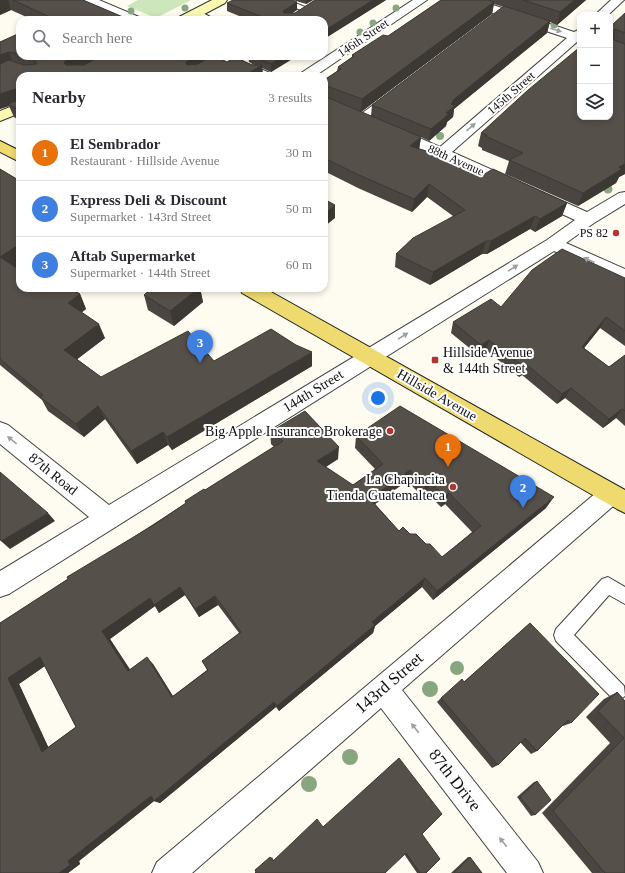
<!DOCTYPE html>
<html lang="en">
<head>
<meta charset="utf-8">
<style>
  body { margin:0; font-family:"Times New Roman",serif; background:#f7f7f7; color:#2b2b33 }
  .controls { position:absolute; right:12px; top:12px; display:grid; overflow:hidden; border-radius:8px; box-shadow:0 2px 6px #0003 }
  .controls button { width:36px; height:36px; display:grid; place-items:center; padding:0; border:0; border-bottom:1px solid #e1e1e2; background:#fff; color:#2b2b33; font:20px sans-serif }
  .you { position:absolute; left:378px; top:398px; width:14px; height:14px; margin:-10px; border:3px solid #fff; border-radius:50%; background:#1a73e8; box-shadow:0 0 0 6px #1a73e833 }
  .badge { display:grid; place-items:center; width:26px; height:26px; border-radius:50%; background:#b43530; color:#fff; font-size:13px; font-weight:700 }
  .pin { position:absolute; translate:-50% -33px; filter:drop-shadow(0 1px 2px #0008) }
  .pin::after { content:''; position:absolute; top:21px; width:14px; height:12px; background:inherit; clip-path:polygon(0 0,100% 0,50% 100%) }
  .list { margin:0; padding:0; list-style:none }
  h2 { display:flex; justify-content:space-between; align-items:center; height:52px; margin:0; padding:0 16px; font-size:17px }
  h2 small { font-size:13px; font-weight:400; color:#7c7c81 }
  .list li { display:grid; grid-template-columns:26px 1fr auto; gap:12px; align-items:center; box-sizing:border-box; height:56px; padding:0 16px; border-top:1px solid #e1e1e2 }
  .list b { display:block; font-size:15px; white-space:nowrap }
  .list p { margin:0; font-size:13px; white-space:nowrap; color:#7c7c81 }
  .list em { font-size:13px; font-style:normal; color:#7c7c81 }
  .icon { flex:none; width:22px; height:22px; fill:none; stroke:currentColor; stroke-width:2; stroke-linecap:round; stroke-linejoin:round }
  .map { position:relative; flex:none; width:625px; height:873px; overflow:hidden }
  .search { position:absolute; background:#fff; box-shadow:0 2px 6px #0003; left:16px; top:16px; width:312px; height:44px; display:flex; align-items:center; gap:10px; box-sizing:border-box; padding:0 14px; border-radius:12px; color:#7c7c81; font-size:15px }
  .panel { position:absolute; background:#fff; box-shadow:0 2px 6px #0003; left:16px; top:72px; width:312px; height:220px; border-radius:12px }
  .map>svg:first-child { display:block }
</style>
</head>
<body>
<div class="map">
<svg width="625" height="873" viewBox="0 0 625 873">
  <rect width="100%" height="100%" fill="#fefcf0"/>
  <path fill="#cee6bc" d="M138 0H191L156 18 127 6Z"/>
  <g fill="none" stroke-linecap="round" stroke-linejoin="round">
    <g stroke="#414141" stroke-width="2">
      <path id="lane" d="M277 0H288L310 9 306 11H303Z
        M193 11H199L216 20H205L193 15Z
        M386 96 391 99 389 101 364 120H358L356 118 358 116Z
        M608 577 625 587V604L609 595 574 635 624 686 625 696 618 701 612 698 556 641 554 635 556 629 602 579Z"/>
    </g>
    <g stroke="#414141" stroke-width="2">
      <path id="street" d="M83 0H99L139 17 141 20H124L85 3Z
        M413 0H427L315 76H299L301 73Z
        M460 0H478L574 32 580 29V42L578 41 452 152 587 212 619 193 625 192V204L594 223 566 243 625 269V282L554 251 9 594 0 597V571L89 517 0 444V422L8 425 109 505 547 240 575 220 387 134 384 131 387 128 392 126 397 128 440 147 567 38 462 3Z
        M611 0H624L608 15H595Z
        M212 56H230L270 73 272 76H253L214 59Z
        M611 484 619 487 623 494 619 501 402 690 538 862 543 873H507L381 708 192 873H152L157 862 603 487Z"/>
    </g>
    <g stroke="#303030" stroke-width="2">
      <path id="secondary" d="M212 0H227L225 3 193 20H177L179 17Z
        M20 103V113L0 121V111Z"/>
    </g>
    <g stroke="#1f1f1f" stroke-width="2">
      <path id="primary" d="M0 141 20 151V162L0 152Z
        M240 288H264L625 490V513L617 509 242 293Z"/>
    </g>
    <use href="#lane" fill="#fff" fill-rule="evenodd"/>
    <use href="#street" fill="#fff" fill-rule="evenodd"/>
    <use href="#secondary" fill="#f9f7b0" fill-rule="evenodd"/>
    <use href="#primary" fill="#eeda6f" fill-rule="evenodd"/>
  </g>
  <g fill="#89a77f">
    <circle cx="185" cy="8" r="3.5"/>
    <circle cx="396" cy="8" r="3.5"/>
    <circle cx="131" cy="11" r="3.5"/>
    <circle cx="373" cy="23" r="3.5"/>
    <circle cx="554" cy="25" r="3.5"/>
    <circle cx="360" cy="32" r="3.5"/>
    <circle cx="440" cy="136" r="4"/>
    <circle cx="608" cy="189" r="4.5"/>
    <circle cx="457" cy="668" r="7"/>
    <circle cx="430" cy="689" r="8"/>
    <circle cx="350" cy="757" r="8"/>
    <circle cx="309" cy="784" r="8"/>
  </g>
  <path fill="#4a4540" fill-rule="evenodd" d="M0 0H83L130 20H33L11 10 0 15Z
    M293 0H313L306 4Z
    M315 0H386L324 39V20H249L227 11V3L297 2V10L292 13H295Z
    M441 0H586L557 25 550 22 547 33 454 109 453 117 447 122 446 126 429 141 421 137 419 149 436 154 435 156 481 176 567 203 562 216 535 232 530 229 487 254H482L430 285 395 267 396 254 453 216 427 197 412 212 358 188 324 171V80L337 71 338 67 352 57V55L388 36ZM494 4 504 7 372 105 371 116 361 112 492 14Z
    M625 13V174L619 177 616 183 578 206 505 174 509 161 482 150V148L478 146 481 133 580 117 610 27Z
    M20 33V56H204V60L254 65 249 62 248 56H297L271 72 262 68 263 76H20V121L14 117 9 106 0 109V42Z
    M0 169 20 181V264L16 267 20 288 80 294 86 309 81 313 105 338 77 359 101 377 214 361 312 366 172 450 168 445 137 464 105 419 84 437 48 411 42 400 0 365Z
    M625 278V346L600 328 584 348 609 367 625 355V426L616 418 603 428 565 398 557 404 522 375 519 377 486 350 478 355 451 333 453 322 501 307Z
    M152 288H200L203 302 174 326 148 310 144 295Z
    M270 432 338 459 325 467 353 485 375 469 355 448 356 436 546 508 433 600 422 587 375 626 373 633 279 711 276 707 160 803 154 801 79 861 80 864 68 873H0V623L186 503 185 501 205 490 274 447 271 444ZM407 481 422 496 427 493 441 507 445 504 472 532 442 557 426 544 410 534 399 531 375 504ZM185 595 199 617 218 605 239 633 202 661 207 670 173 696 153 664 130 670 110 639 155 606 159 613ZM45 666 76 727 48 747 19 684Z
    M530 623 571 723 563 726 562 725 537 751 531 754 520 742 498 765 492 768 437 702 441 698 464 682Z
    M617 692 625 701V873H592L542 813 610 743 586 717 604 699Z
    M537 781 535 815 531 816 517 797 534 782Z
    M323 827 422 834 426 873H417L404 854 255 873 272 857 274 861Z
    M468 857H470L482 873H451Z"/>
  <path fill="#3c3834" d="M1 0H8L11 10 0 15V1Z
    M306 0H313L306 4Z
    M373 0H386L324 39V31Z
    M575 0H586L557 25 560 12Z
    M297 2V10L283 19V11Z
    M494 2 492 14 361 112 362 99Z
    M550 21 547 33 454 109 453 117 447 122 446 126 429 141 431 129 446 113 452 101Z
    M9 52 14 65 0 70V55Z
    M73 56H102L68 76 64 63 67 59Z
    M196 56H204L205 64 188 75 186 62Z
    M284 56H297L271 72V64Z
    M262 65 263 76H249V73Z
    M16 89 20 100 8 104 9 106 0 109V94Z
    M421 137 419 150 410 146Z
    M625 164V174L619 177 616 183 578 206 583 193 619 167Z
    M429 184 427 197 412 212 414 199Z
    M567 203 562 216 535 232 540 219Z
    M335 205V218L324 227V214Z
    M535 216 530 229 487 254 491 241Z
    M486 241 482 254 430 285 433 272Z
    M20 244V264L8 272 0 257Z
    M199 288H200L203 302 174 326 170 311Z
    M80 294 86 309 74 318 68 303Z
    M606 317 600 328 577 357 582 347Z
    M99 324 105 338 71 364 64 350Z
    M489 340 486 350 478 355 481 345Z
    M312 352V366L172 450 167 437Z
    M527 365 522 375 519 377 524 367Z
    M571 388 565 398 557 404 562 394Z
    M98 406 105 419 84 437 76 424Z
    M622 409 616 418 603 428 609 419Z
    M163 432 168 445 137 464 131 451Z
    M339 447 338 459 317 473V461Z
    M410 470 407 481 368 509 370 499Z
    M430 482 427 493 422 496 425 485Z
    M449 493 445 504 441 507 445 496Z
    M554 497 546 508 433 600 437 591Z
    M48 513 55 521 10 549 1 541Z
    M425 578 422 587 375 626 373 633 279 711 277 706 372 622Z
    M180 587 185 595 159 613 155 606 110 639 135 677 128 671 102 631 150 598Z
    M215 596 218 605 199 617 195 609Z
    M40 657 49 663 19 684 52 755 42 752 8 678Z
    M147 657 153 664 177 703 172 697Z
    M274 702 276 707 160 803 154 801 79 861 80 864 68 873H59L68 861 151 796Z"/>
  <path fill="#56504b" stroke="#3c3834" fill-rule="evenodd" d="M13 0H83L130 20H47L52 18Z
    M233 0H292L297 2 283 11 284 13H295L315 0H373L324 31V20H270L227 3Z
    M441 0H488L494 2 362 99 324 85V80L341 69 338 67 354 56 352 55 383 35 388 36Z
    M523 0H575L560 12Z
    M504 6 550 21 452 101H454L451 104 455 106 446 113 449 114 431 129 372 105Z
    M625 13V33L615 29 613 31 614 40 625 44V164L619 167 622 169 583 193 509 160 523 153 485 136 487 135 481 133 528 90 580 47V117H610V27Z
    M20 33V54L9 52 0 55V42Z
    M27 56H73L67 59 64 63 66 65H84L101 56H196L186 62 187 65 198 64 211 56H214L227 62 235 57 251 65H262L249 73 253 75 252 76H20V111L8 104 16 101V89L0 94V64L9 60 24 65 37 64 36 62Z
    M253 56H284L271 64Z
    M324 96 421 137 410 146 436 154 434 155 481 176 493 169 567 203 540 219 535 216 491 241H486L433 272 396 254 413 238 465 210 429 184 414 199 359 175 324 158Z
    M0 169 20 181V244L0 257 20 270V288H70L80 294 68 303 99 324 64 350 101 377 188 331 214 361 271 329 296 345 312 352 167 437 163 432 131 451 98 406 76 424 40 397 43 395 0 359Z
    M324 199 335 205 324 214Z
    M562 249 625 278V331L606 317 582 347 609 367 625 355V411L622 409 609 419 571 388 562 394 527 365 524 367 489 340 481 345 453 322 491 299 501 307 532 270Z
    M152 288H199L170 311 144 295Z
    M400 406 554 497 437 591 425 578 372 622 375 625 277 706 274 702 154 801 151 796 68 861 70 865 59 873H0V623L68 579 67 577 152 526 186 503 185 501 204 489 205 490 283 441 270 432 305 411 339 447 317 461 353 485 383 464 356 436ZM410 470 425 485 430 482 445 496 449 493 481 526 442 557 430 544H426L416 534H410L403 527 399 531 370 499ZM180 587 195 609 215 596 241 632 202 661 208 670 172 697 147 657 128 671 102 631 150 598 154 605ZM40 657 76 727 42 752 8 678Z
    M0 472 48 513 1 541 0 538Z
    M530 623 599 694 571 723 568 720 537 751 525 738 498 765 441 698 462 679 464 682Z
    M617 692 625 701V873H605L553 811 624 738 598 711Z
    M399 758 442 814 422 834 440 859 426 873H420L406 853 385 873H255L256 872 255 870 270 857 273 861 317 819 323 827Z
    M537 781 551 800 535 815 520 797Z
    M470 857 482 873H454Z"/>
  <defs><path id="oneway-solid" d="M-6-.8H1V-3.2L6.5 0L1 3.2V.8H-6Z"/></defs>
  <g fill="#9f9f9f">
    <use href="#oneway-solid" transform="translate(556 30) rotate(18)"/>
    <use href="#oneway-solid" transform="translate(471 127) rotate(-41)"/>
    <use href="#oneway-solid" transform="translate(589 260) rotate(-156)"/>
    <use href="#oneway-solid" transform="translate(513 268) rotate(-32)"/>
    <use href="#oneway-solid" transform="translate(403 336) rotate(-32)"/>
    <use href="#oneway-solid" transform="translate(12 440) rotate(-141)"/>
    <use href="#oneway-solid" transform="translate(415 728) rotate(-128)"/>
    <use href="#oneway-solid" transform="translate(503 842) rotate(-128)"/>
  </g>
  <g fill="#b43530" stroke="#fff" stroke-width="1.5">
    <circle cx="616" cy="233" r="4"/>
    <rect x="431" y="356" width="8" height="8" rx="2"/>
    <circle cx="390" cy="431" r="4"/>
    <circle cx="453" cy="487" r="4"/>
  </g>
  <g text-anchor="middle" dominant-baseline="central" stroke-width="4" stroke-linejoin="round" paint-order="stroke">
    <g font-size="12" fill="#0e0e0e" stroke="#fff">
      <text transform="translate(363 38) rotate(-34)">146th Street</text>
      <text transform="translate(511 93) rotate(-41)">145th Street</text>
      <text transform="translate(456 160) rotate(24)">88th Avenue</text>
    </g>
    <g font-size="12" fill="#0e0e0e" stroke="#fff" text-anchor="end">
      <text x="608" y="233">PS 82</text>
    </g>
    <g font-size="14" fill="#0e0e0e" stroke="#fff" text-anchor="end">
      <text x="443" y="352" text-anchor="start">Hillside Avenue<tspan x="443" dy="16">&amp; 144th Street</tspan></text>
      <text x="382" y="431">Big Apple Insurance Brokerage</text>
      <text x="445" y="479">La Chapincita<tspan x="445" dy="16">Tienda Guatemalteca</tspan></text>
    </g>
    <g font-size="14" fill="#0e0e0e" stroke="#fff">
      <text transform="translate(313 391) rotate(-32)">144th Street</text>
      <text transform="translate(437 395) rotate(30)">Hillside Avenue</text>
      <text transform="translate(53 474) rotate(39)">87th Road</text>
    </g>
    <g font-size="17" fill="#0e0e0e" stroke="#fff">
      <text transform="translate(389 683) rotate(-41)">143rd Street</text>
      <text transform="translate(455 780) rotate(52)">87th Drive</text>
    </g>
  </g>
</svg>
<div class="controls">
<button>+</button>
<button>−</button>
<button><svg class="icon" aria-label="layers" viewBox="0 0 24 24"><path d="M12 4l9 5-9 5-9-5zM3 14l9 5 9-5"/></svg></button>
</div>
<div class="you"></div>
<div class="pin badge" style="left:448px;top:467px;background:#e8710a">1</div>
<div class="pin badge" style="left:523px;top:508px;background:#3f7fe0">2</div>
<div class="pin badge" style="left:200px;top:363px;background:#3f7fe0">3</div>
<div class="search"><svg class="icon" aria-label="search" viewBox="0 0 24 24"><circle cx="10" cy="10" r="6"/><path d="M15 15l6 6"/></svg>Search here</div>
<section class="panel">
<h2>Nearby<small>3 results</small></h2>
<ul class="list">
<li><span class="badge" style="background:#e8710a">1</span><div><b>El Sembrador</b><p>Restaurant · Hillside Avenue</p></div><em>30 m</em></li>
<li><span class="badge" style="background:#3f7fe0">2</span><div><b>Express Deli &amp; Discount</b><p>Supermarket · 143rd Street</p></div><em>50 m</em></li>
<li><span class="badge" style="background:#3f7fe0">3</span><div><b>Aftab Supermarket</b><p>Supermarket · 144th Street</p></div><em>60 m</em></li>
</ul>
</section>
</div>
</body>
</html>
